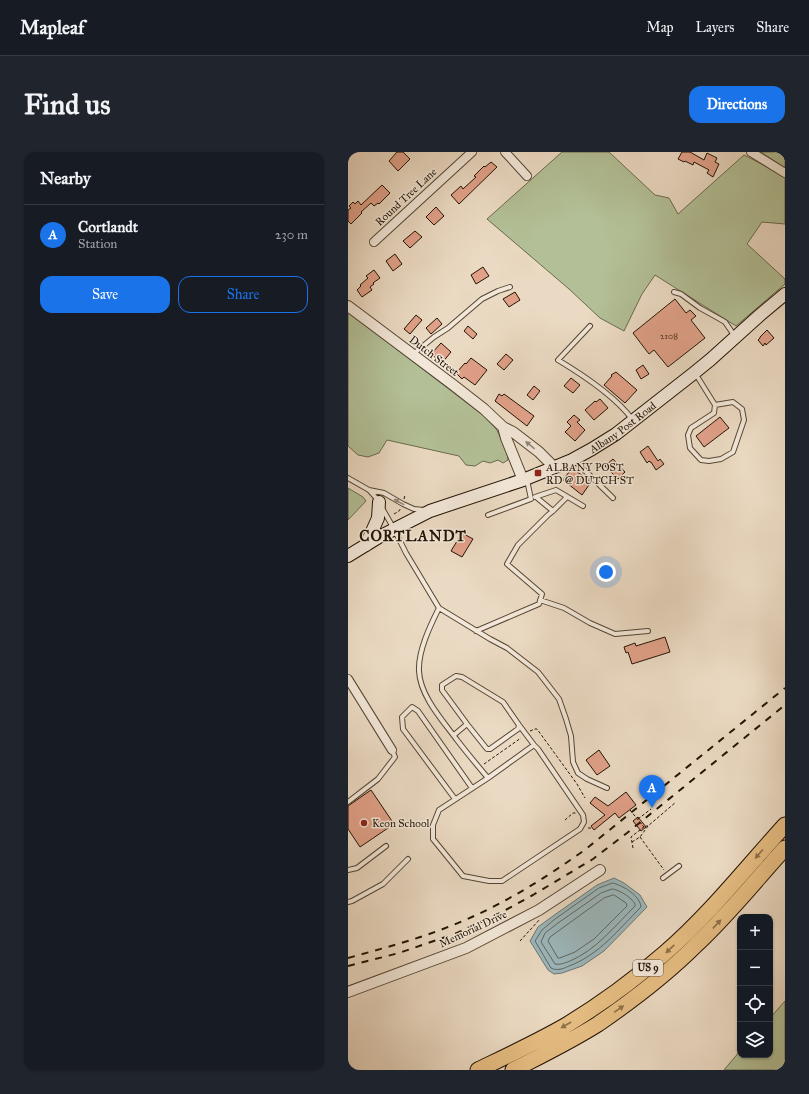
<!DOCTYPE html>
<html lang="en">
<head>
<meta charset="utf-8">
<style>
  body { margin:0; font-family:"IM FELL Great Primer",serif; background:#20242c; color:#f1f3f6 }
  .controls { position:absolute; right:12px; bottom:12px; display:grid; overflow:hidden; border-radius:8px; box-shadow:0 1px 3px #0004 }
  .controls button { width:36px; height:36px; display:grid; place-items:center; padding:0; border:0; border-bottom:1px solid #363941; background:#171b24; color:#f1f3f6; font:20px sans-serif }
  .you { position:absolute; left:258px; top:420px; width:14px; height:14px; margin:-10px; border:3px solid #fff; border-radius:50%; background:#1a73e8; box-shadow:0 0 0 6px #1a73e833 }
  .badge { display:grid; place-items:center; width:26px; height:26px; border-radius:50%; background:#1a73e8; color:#fff; font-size:13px; font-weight:700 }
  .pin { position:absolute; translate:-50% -33px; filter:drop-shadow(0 1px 2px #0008) }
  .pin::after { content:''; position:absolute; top:21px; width:14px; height:12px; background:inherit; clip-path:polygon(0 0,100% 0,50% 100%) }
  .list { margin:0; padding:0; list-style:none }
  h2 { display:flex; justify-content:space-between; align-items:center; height:52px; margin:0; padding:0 16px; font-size:17px }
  h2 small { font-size:13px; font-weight:400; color:#9ea1a6 }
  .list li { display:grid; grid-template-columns:26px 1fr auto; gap:12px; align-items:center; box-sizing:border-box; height:60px; padding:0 16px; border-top:1px solid #363941 }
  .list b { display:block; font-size:15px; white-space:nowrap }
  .list p { margin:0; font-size:13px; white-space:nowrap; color:#9ea1a6 }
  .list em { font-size:13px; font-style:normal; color:#9ea1a6 }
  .actions { display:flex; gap:8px; padding:12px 16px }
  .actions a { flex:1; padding:9px 0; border:1px solid #1a73e8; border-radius:12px; text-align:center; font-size:14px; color:#1a73e8 }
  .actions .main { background:#1a73e8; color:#fff }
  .icon { flex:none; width:22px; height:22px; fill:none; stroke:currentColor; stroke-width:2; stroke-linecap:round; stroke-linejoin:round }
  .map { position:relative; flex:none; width:437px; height:918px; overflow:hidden; border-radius:12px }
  header { display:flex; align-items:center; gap:24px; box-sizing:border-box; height:56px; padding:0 20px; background:#171b24; border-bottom:1px solid #363941 }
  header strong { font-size:19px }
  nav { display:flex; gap:22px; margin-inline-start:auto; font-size:14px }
  .intro { display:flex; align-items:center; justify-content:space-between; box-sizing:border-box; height:96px; padding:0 24px }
  h1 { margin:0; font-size:28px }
  .button { padding:10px 18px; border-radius:12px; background:#1a73e8; color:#fff; font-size:14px; font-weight:700 }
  main { display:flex; gap:24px; padding:0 24px }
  aside { flex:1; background:#171b24; border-radius:12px; box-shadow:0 1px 3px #0004 }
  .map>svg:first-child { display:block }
</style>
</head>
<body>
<header>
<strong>Mapleaf</strong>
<nav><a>Map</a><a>Layers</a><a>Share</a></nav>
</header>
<div class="intro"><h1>Find us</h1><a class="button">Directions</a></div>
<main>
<aside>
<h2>Nearby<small></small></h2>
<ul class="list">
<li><span class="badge">A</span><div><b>Cortlandt</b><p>Station</p></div><em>230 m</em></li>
</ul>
<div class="actions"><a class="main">Save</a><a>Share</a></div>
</aside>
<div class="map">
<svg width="437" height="918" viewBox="0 0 437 918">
  <rect width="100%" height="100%" fill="#ebdac3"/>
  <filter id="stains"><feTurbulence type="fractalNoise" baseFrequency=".005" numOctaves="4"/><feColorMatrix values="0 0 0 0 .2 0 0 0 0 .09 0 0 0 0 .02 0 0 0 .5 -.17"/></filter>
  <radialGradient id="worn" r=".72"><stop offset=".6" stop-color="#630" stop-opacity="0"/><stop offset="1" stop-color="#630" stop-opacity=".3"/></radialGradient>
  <path fill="#b3c097" stroke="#6a6a4d" d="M214 0H261L307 43 321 46 330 62 396 3 437 24V72L414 70 399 92 437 127V132L388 174 307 123 294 142 276 179 252 166 221 137 139 67Z
    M413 0H437V16Z
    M0 160 136 264 149 278 159 301 160 308 155 311 150 308 142 311 135 309 127 314 118 313 111 304 39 288 31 301 20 305 10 303 0 294Z
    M0 336 15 345 18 349 0 368Z
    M437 849V918H376L392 899V903H422V866Z"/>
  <path fill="#9cb8be" stroke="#6b7673" d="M266 726 276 731 292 743 299 755 256 799 234 814 214 821 206 822 200 818 182 789 190 775 205 764 249 733Z"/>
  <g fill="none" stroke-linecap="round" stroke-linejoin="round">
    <path stroke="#5f6660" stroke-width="1" d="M265 731C276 734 292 744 293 755 271 777 251 803 221 814 215 817 209 819 203 816L187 789 194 778 207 767 251 736Z
      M265 737C273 739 283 745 287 752V754C267 774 248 798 222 809 217 811 212 813 207 812L193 790 197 781 210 771 253 741Z
      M266 743 278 751 279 754 246 787 227 800 212 806H210L200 789 202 785 256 746Z"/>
  </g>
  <path fill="#e1a189" stroke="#221303" d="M49 0H55L62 7 50 19 41 9Z
    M334 0H342L356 8 359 1 369 6 367 10 371 12 365 25 359 21 361 18 346 10 345 13 337 9 336 10 330 7Z
    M143 10 149 15 111 52 103 43 113 34 115 37 128 25 126 24 136 14 137 15Z
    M34 33 42 41 31 52 30 51 26 54 23 51 13 60 14 61 3 72 0 69V58L3 56 1 54 5 50 7 52 10 49 13 53Z
    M88 55 96 64 86 73 78 65Z
    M67 79 74 85 62 96 55 89Z
    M47 102 54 112 45 119 38 109Z
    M135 115 141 124 128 132 123 123Z
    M26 118 32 126 25 131 26 132 22 135 24 138 14 145 9 138 13 134 12 133 20 126 18 124Z
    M167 140 172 148 161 155 155 147Z
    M327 147 338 161 342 158 348 164 343 168 357 186 320 215 306 198 301 202 285 181Z
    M68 163 74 168 62 182 56 177Z
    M89 166 94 172 83 182 78 176Z
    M120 174 129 182 125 187 116 179Z
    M419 178 426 186 418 193 417 191 415 194 410 188 412 186V185Z
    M93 191 103 200 94 211 83 202Z
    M158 202 165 208 156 218 149 212Z
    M123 206 139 218 127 233 116 225 114 227 108 221 117 211 118 212Z
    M295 213 301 222 293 227 288 218Z
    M268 220 289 238 277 251 256 233 264 224 263 223Z
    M223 226 232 233 225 241 216 234Z
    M186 234 192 239 185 248 179 243Z
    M151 242 154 244 156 242 186 264 179 274 147 249Z
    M252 247 260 256 246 268 237 258 247 249 248 250Z
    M226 263 232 268 229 270 237 278 227 289 217 280 223 274 219 270Z
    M372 265 381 276 356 295 348 284Z
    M300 294 310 309 312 307 316 312 308 318 303 310H302L301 309 299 311 292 300Z
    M265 307 277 320 270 327 257 314Z
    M224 316 243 330 234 343 215 328Z
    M114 381 125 387 114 405 103 399Z
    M317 485 322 500 284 512 280 500 278 501 276 495 287 491 288 494Z
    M251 598 262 614 249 623 238 608Z
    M23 638 46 672 12 695 0 677V654Z
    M278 640 288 653 271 666 267 661 246 678 243 674 257 663 242 651 247 645 260 654Z
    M290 665 298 675 293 679 285 669Z"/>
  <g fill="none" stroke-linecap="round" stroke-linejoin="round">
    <g stroke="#544533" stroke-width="6">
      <path id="service" d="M326 140 333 142 352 156 370 166 377 170 386 183
        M242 174 210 208C235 223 267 244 284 267
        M64 203 86 185 100 176 134 147 150 139 162 135
        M347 221 367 253 366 261 343 276 340 283 342 296 353 308 361 309 373 307 385 300 396 268 394 257 385 250 367 253
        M227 309 265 346
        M0 326 21 338 30 348
        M21 338 36 341 55 352 66 357 76 358
        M187 345 208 338 235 354
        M34 356 46 377 58 401 91 456C82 474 70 499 71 519 72 544 95 569 109 588 119 601 129 613 140 626
        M205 359 219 345
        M140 363 183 347 179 328
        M192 448 216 456 242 471 267 482 300 479
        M91 456 142 487 159 496 190 520 211 547 218 567 223 584 225 610 230 621 239 627 259 636
        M128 479 191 452 194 442 159 412 170 393 200 363 205 359 188 345
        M171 573 186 593
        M106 583 119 572 94 538V533L108 524 114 525 155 550 171 573 170 577 142 597H139L119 572
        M186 593 190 597 235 663 236 670 232 677 154 729H141L115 724 85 687V673L91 658 140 626Z
        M107 647 55 577 54 565 64 555 70 559 124 636
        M0 650 30 627 47 605 44 598
        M0 718 9 716 38 694
        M315 726 331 714
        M0 750 4 749 35 732 60 707"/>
    </g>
    <g stroke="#544533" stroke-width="10">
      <path id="minor" d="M157 0 179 24
        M403 0 437 21
        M26 90 124 0
        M0 527 44 598"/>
    </g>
    <g stroke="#544533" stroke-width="12">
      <path id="tertiary" d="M0 154 104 232 136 257 155 275 165 280 191 300 206 315
        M155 275 158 286 175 328
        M0 840 118 796 191 758 252 718"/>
    </g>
    <g stroke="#221303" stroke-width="14">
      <g id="secondary">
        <path d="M18 393 30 366 31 350"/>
        <path id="s1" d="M0 404 31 385 82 359 175 328 224 308 244 297 268 282 346 221 362 208 412 163 437 142"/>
      </g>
    </g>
    <g stroke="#221303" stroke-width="17">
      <path id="motorway" d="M130 918C159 904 189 890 217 874 252 853 286 828 317 801 361 763 398 716 437 673
        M165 918C193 904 223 889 250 872 285 848 319 822 349 792 381 762 408 728 437 696"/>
    </g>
    <path stroke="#221303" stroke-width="1" stroke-dasharray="3 2" stroke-linecap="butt" d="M56 347 57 343
      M46 362 51 359 53 356
      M182 579 187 577H189L229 632 237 646
      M136 612 173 586
      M290 667 303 657
      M217 668 225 661H228
      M240 676H244
      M292 685 316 718
      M284 690 292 685 300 674 328 650
      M285 696 283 685 297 674H300
      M172 789 192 767"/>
    <use href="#service" stroke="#f2e7d8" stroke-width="4"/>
    <use href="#minor" stroke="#f2e7d8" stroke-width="8"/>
    <use href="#tertiary" stroke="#f2e7d8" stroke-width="10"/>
    <use href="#secondary" stroke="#f2e7d8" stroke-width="12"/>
    <use href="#motorway" stroke="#e6bd82" stroke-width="15"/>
    <path stroke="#221303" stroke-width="2" stroke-dasharray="7 7" stroke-linecap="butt" d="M0 806C36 796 71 787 105 773 153 754 196 727 238 697L437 536
      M0 814 51 801 109 781 154 760 185 743 245 707 279 681 437 553"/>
    <path stroke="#221303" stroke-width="1" stroke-dasharray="3 2" stroke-linecap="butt" d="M282 658 296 675"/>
  </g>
  <defs><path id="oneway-solid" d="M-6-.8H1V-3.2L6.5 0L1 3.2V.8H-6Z"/></defs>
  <g fill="#948878">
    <use href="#oneway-solid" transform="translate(182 293) rotate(-141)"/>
    <use href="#oneway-solid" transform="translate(51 350) rotate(-151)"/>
  </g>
  <g fill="#8e7049">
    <use href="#oneway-solid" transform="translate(411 702) rotate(131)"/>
    <use href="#oneway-solid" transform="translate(369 772) rotate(-47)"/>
    <use href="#oneway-solid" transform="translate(322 797) rotate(137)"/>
    <use href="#oneway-solid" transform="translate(271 857) rotate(-35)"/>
    <use href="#oneway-solid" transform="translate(218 873) rotate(150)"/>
  </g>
  <g fill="#8f2418" stroke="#f2e7d8" stroke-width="1.5">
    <rect x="186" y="317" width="8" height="8" rx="2"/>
    <circle cx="16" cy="671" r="4"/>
  </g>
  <g text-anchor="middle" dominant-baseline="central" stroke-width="3" stroke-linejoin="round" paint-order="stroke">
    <g font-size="9" fill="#523624">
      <text x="321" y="183">2108</text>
    </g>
    <rect fill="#f2e7d8" stroke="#605343" stroke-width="1" x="285" y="808" width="30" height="16" rx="3"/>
    <g font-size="10" font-weight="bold" fill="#221303">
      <text x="300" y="816">US 9</text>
    </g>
    <g font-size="11" fill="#221303" stroke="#f2e7d8">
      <text transform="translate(58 45) rotate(-43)">Round Tree Lane</text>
      <text transform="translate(86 204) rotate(37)">Dutch Street</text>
      <text stroke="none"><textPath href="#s1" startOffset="305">Albany Post Road</textPath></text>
      <text transform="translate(125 777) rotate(-25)">Memorial Drive</text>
    </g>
    <g font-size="11" fill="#221303" stroke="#f2e7d8" text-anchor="start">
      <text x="198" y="315">ALBANY POST<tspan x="198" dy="13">RD @ DUTCH ST</tspan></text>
      <text x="24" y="671">Keon School</text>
    </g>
    <g font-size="15" font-weight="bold" letter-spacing="1" fill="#221303" stroke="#f2e7d8">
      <text x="65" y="384">CORTLANDT</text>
    </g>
  </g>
  <rect width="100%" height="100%" filter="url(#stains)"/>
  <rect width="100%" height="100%" fill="url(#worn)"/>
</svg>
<div class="controls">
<button>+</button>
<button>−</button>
<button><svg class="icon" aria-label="locate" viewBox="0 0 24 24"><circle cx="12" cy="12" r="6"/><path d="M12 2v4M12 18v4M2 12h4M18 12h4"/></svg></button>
<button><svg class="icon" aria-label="layers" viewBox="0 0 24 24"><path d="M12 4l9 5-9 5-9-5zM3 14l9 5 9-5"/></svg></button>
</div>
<div class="you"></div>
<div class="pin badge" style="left:304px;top:656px">A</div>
</div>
</main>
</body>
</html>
